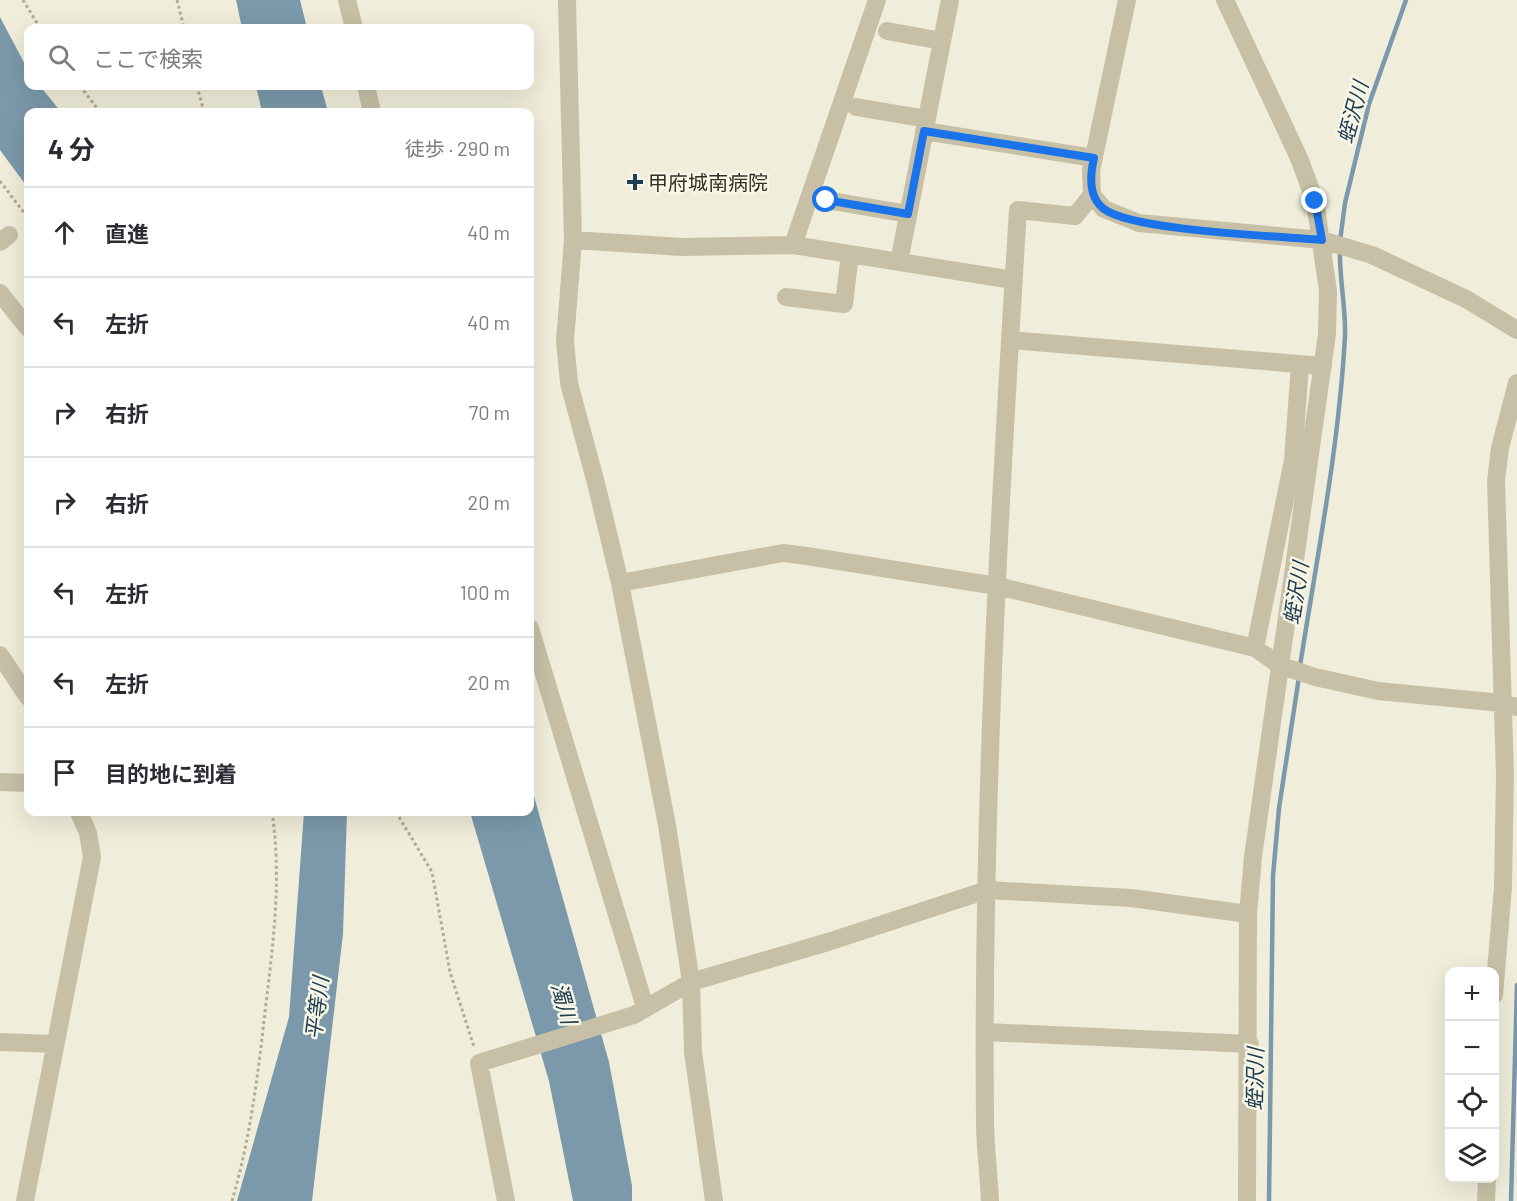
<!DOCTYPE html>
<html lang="ja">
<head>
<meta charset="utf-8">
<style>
  body { margin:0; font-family:Barlow,"Noto Sans JP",sans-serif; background:#f2f2f3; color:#2b2b33 }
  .controls { position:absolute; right:18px; bottom:18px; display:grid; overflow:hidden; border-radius:12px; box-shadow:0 6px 24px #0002 }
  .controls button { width:54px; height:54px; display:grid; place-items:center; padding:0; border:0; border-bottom:2px solid #e1e1e2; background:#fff; color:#2b2b33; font:30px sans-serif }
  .stop { position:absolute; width:18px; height:18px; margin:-14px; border:4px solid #1a73e8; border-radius:50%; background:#fff }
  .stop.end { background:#1a73e8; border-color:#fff; box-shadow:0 2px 6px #0008 }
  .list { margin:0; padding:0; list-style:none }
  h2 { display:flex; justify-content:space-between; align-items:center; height:78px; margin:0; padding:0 24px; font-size:26px }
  h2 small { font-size:20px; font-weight:400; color:#7c7c81 }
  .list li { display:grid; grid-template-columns:39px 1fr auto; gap:18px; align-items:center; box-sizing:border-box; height:90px; padding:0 24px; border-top:2px solid #e1e1e2 }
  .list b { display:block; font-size:22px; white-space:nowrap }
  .list em { font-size:20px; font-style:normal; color:#7c7c81 }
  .icon { flex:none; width:33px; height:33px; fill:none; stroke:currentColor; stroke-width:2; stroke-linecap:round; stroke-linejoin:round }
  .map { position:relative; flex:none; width:1517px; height:1201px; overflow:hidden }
  .search { position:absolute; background:#fff; box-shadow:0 6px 24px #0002; left:24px; top:24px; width:510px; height:66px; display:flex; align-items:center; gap:15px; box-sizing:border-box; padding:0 21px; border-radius:12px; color:#7c7c81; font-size:22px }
  .panel { position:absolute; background:#fff; box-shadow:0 6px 24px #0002; left:24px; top:108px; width:510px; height:708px; border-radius:12px }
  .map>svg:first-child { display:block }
</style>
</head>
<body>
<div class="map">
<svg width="1517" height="1201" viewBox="0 0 1517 1201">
  <rect width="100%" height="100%" fill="#f0edda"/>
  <path fill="#7b99ab" d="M236 0H300L307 28H242Z
    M0 17 28 70V86H40L61 112H28V188L0 150Z
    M256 86H321L328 112H262Z
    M530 782 609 1062 632 1186V1201H573L549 1081 470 812H530Z
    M304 812H347L343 934 312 1201H237L289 1017Z"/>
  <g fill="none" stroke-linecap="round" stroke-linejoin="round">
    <path stroke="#7b99ab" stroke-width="4.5" d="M1340 241 1345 203 1369 104 1406 0
      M1300 666C1317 557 1339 446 1345 336 1346 307 1339 278 1340 249
      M1269 1201 1273 876 1279 808 1299 677
      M1511 1201 1517 985"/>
    <path stroke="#b3ab92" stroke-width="3" stroke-dasharray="3 3" stroke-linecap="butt" d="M23 0 40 28
      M177 0 184 28
      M80 86 100 112
      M197 86 204 112
      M0 181 28 218
      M396 812 432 872 450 972 474 1047
      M232 1201C250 1140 258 1075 265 1012 273 945 282 879 272 812"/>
    <path stroke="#c7c0a7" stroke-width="18" d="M347 0 354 28
      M567 0 573 240 565 341 569 383 597 487 620 583 667 825 691 982 693 1052 714 1201
      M1127 0 1091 171 1092 195 1104 209 1139 223 1322 240 1372 255 1466 299 1517 330
      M1225 0 1299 158 1315 201 1328 291 1327 334 1253 857 1248 914 1247 1201
      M887 31 942 41
      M366 86 372 112
      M856 107 927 119
      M924 131 1094 158
      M826 200 908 214
      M573 240 682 247 793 245 1013 280
      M0 242 9 235
      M793 245 877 0
      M899 262 950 0
      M0 293 28 328
      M786 297 844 304 850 254
      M1010 340 1323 366
      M620 583 783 553 807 556 997 586 1255 648 1279 665 1315 677 1378 691 1502 703 1517 707
      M530 628 645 1007
      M1255 648 1293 460 1300 365
      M0 655 28 697
      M0 782 28 783
      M1494 995 1503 887 1505 775 1496 481 1500 448 1517 383
      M986 1032 1250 1044
      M0 1042 54 1044
      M25 1201 92 857 88 833 79 812
      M506 1201 479 1063 634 1015 691 982 828 942 987 890 1131 898 1248 914
      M990 1201C989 1174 985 1148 985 1121 982 817 999 513 1018 210L1075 216 1092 195
      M1486 1201 1487 1178"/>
  </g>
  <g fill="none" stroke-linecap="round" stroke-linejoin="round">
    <path stroke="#1a73e8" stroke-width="8" d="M826 200 908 214 924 131 1094 158C1090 175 1088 197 1104 209 1133 231 1279 236 1322 240L1315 201"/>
  </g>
  <path fill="#203e53" stroke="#f8f6e6" stroke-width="2" d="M632 173h6v6h6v6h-6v6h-6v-6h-6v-6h6z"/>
  <g text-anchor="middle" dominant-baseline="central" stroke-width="5" stroke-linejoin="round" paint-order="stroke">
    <g font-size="20" fill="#342f27" stroke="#f8f6e6" text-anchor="start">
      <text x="648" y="182">甲府城南病院</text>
    </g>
    <g font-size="21" font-style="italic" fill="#203e53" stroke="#f8f6e6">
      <text transform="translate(1352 112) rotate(-75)">蛭沢川</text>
      <text transform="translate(1295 593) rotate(-81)">蛭沢川</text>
      <text transform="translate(565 1003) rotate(74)">濁川</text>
      <text transform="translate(316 1008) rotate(-83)">平等川</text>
      <text transform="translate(1254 1079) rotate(-89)">蛭沢川</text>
    </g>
  </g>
</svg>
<div class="controls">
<button>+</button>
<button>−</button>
<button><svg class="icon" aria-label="locate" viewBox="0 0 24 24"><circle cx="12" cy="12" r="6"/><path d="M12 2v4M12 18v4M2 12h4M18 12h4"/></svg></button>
<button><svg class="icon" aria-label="layers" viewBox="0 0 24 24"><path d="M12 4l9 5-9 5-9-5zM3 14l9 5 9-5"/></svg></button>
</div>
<div class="stop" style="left:826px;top:200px"></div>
<div class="stop end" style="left:1315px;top:201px"></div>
<div class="search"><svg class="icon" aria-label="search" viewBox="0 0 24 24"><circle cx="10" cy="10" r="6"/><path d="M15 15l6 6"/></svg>ここで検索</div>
<section class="panel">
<h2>4 分<small>徒歩 · 290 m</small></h2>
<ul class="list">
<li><svg class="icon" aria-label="ahead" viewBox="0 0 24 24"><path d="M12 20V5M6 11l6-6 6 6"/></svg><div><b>直進</b></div><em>40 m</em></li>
<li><svg class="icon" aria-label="left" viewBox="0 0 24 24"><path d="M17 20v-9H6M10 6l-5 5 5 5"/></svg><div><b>左折</b></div><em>40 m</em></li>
<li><svg class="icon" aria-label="right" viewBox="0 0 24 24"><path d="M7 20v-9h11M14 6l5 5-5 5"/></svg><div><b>右折</b></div><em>70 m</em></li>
<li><svg class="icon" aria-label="right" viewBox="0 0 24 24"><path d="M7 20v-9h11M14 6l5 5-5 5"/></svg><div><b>右折</b></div><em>20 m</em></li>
<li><svg class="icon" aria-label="left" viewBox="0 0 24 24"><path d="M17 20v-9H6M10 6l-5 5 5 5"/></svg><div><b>左折</b></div><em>100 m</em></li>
<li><svg class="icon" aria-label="left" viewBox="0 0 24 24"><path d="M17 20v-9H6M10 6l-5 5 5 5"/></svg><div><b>左折</b></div><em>20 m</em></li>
<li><svg class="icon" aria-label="arrive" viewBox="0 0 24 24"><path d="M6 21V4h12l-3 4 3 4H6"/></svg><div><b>目的地に到着</b></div></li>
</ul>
</section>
</div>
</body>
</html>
